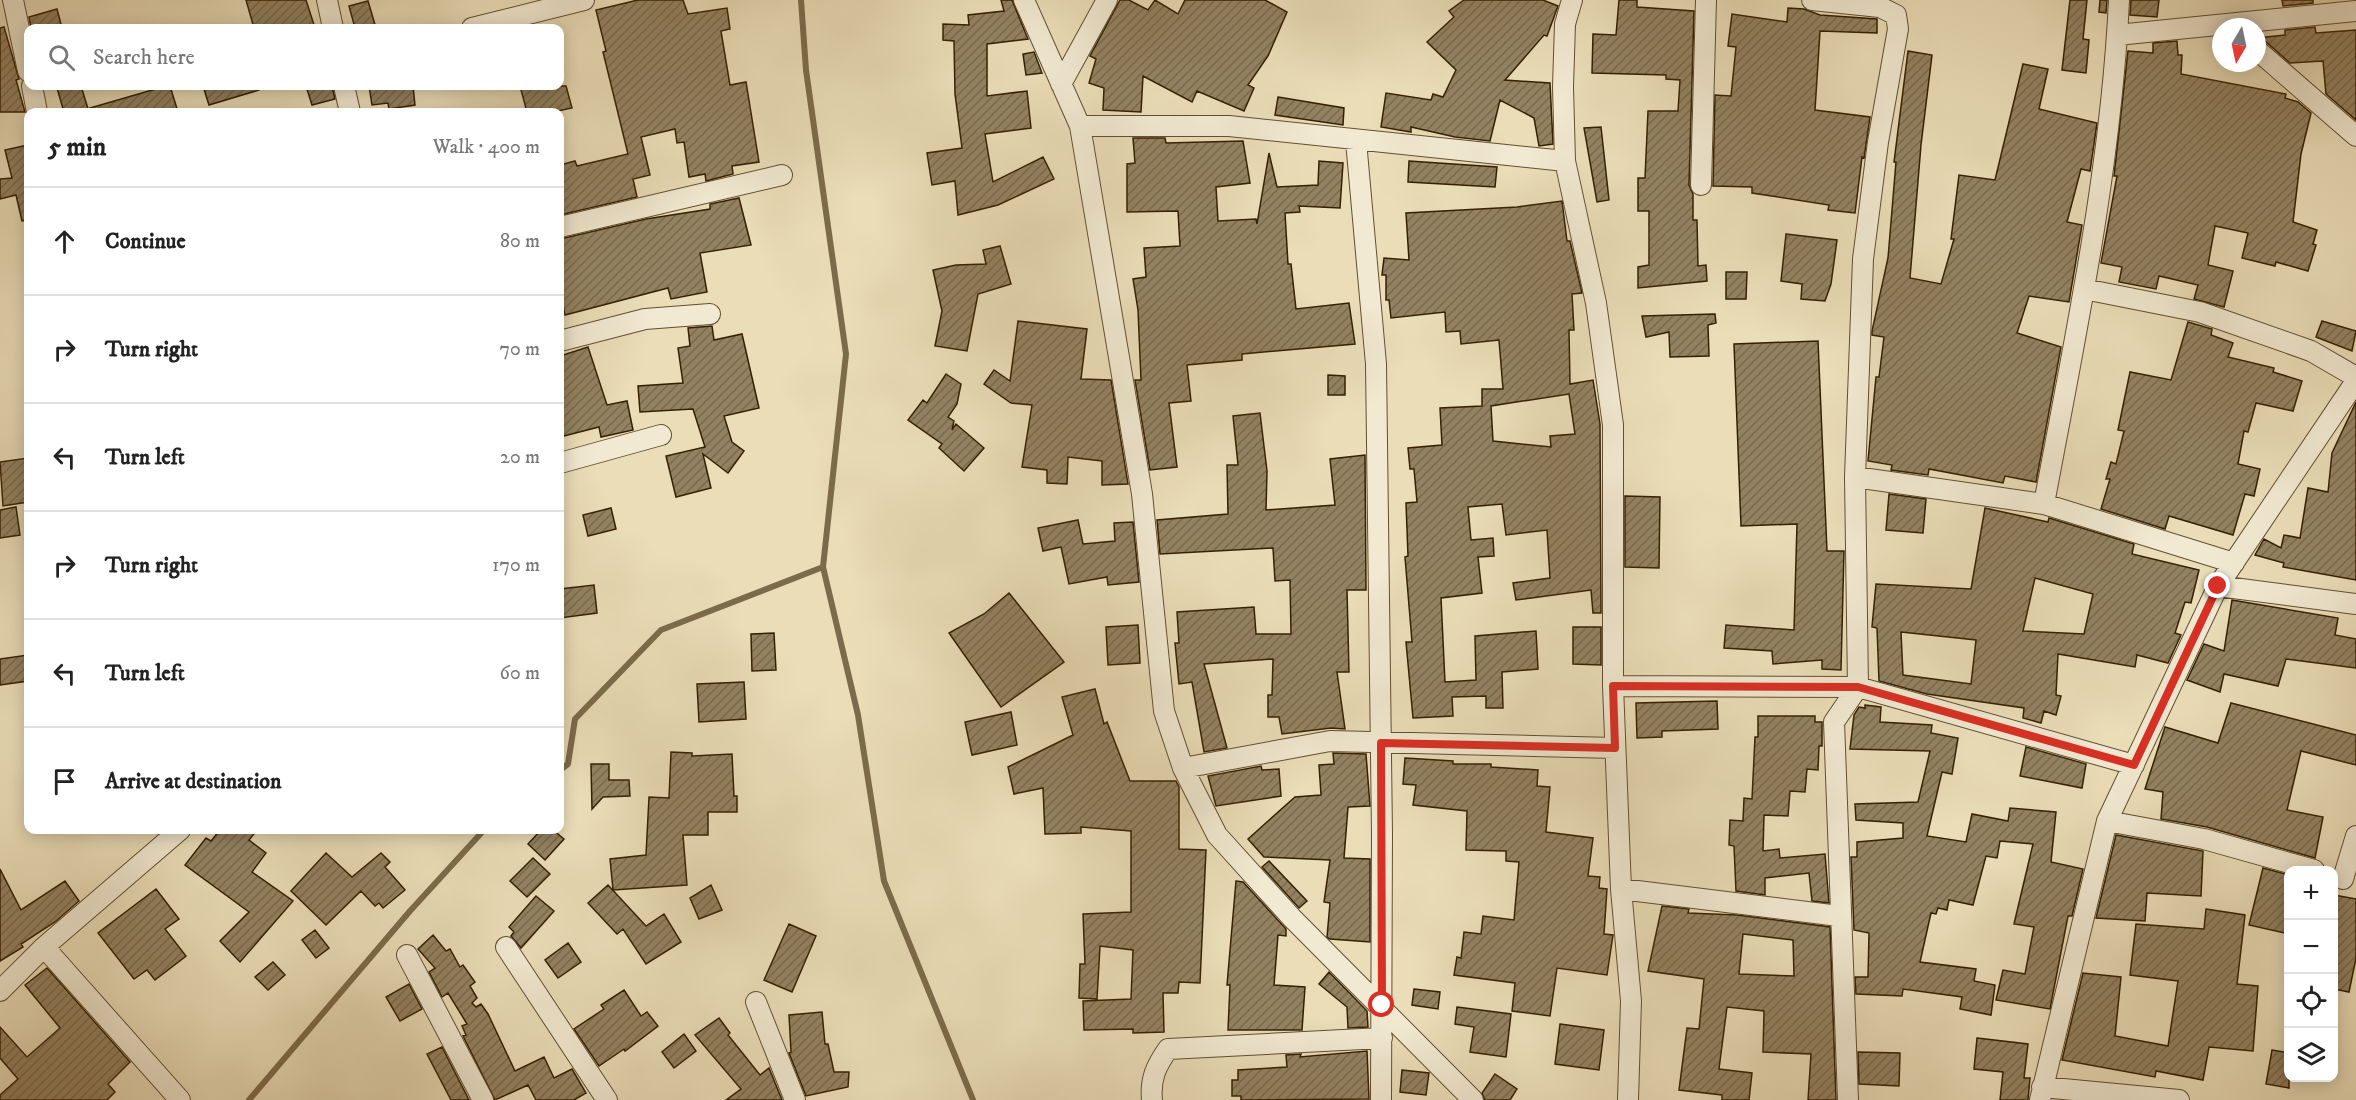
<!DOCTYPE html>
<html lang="en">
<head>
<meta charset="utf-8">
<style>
  body { margin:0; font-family:"IM FELL DW Pica",serif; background:#f2f2f2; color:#222 }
  .controls { position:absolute; right:18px; bottom:18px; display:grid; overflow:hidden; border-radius:12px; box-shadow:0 3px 15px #0003 }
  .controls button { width:54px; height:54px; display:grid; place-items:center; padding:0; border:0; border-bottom:2px solid #e0e0e0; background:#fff; color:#222; font:30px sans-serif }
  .compass { position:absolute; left:2212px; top:18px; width:54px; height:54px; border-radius:50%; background:#fff; box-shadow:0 3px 15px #0003; rotate:189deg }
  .stop { position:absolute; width:18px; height:18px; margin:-14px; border:4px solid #d93025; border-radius:50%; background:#fff }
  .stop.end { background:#d93025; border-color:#fff; box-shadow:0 2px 6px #0008 }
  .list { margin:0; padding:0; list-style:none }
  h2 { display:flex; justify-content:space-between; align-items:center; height:78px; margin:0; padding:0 24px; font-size:26px }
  h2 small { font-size:20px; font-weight:400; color:#767676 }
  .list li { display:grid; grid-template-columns:39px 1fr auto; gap:18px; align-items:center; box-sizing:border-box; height:108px; padding:0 24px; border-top:2px solid #e0e0e0 }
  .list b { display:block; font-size:22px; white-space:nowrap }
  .list em { font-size:20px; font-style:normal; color:#767676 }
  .icon { flex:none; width:33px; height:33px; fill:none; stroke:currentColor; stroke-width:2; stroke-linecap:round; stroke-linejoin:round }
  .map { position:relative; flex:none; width:2356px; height:1100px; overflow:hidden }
  .search { position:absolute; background:#fff; box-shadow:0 3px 15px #0003; left:24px; top:24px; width:540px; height:66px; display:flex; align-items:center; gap:15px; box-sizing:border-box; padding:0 21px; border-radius:12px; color:#767676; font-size:22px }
  .panel { position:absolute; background:#fff; box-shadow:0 3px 15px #0003; left:24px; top:108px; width:540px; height:726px; border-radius:12px }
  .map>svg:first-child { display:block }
</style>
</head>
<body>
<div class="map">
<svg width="2356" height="1100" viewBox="0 0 2356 1100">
  <defs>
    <pattern id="building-hatch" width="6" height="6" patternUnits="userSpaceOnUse" patternTransform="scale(1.5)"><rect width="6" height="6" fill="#938261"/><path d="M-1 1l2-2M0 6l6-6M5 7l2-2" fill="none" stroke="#796a4e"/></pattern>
  </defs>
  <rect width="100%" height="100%" fill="#eaddb8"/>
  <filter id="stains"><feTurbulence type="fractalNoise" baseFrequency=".00333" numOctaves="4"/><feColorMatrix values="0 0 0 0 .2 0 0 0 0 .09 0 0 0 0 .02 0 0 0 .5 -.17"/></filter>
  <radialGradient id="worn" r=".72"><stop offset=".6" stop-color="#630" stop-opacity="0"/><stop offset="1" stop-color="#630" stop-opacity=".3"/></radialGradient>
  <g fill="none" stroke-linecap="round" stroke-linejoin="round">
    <path stroke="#7c6b4a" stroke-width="6" d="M801 0 806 70 846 354 823 567 858 715 884 881 973 1100
      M560 770 568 764 575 719 661 630 823 567
      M249 1100 410 911 484 830"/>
  </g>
  <path fill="url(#building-hatch)" stroke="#352002" stroke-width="1.5" fill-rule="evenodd" d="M246 0H306L315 28H254Z
    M638 0H683L688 14 727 8 730 29 721 31 730 85 746 82 759 162 732 166 733 174 706 181 705 174 689 177 684 142 677 143 675 129 641 137 650 175 633 179 637 197 560 215V165L575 161 577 166 628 154 603 52 606 51 596 10Z
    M1001 0H1012L1028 39 987 44V96L1027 91 1031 128 985 134 993 182 1043 157 1054 179 998 205 958 215 955 181 932 185 927 153 962 148 955 94 954 41 943 40V24L969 25 968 15 1004 11Z
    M1120 0H1129L1148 10 1155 0 1178 14 1185 0H1265L1287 12 1268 56 1248 85 1254 88 1244 111 1197 91 1192 102 1143 76 1141 112 1103 110 1104 88 1089 83 1096 59 1090 56Z
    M1464 0H1543L1558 6 1547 36 1544 35 1505 80 1550 83 1553 144 1539 146 1534 118 1500 100 1490 141 1455 137 1411 127V132L1381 127 1386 93 1431 100 1433 94 1443 97 1456 70 1427 42 1454 17 1449 11Z
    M1619 0H1637V7L1694 11 1689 185 1693 194V220H1697L1698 266 1706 265 1707 281 1638 288V267L1649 265V211H1638V178H1645L1648 111H1678L1680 80 1666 79V75L1592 73 1593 34 1616 35Z
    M2070 0H2087L2083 39 2089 40 2086 73 2062 70Z
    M2100 0H2107L2106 13 2099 12Z
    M2131 0H2159L2157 17 2130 15Z
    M2282 0H2313V3L2283 6Z
    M368 1 376 28H355L349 6Z
    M1788 8 1804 9 1820 15 1877 19V33L1820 31 1815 110 1870 117 1864 158 1862 157 1855 213 1828 210 1829 205 1752 193V187L1713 186 1715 95 1731 96 1736 47 1728 46 1732 14 1787 22Z
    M57 9 62 28H31L29 17Z
    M4 27 19 79 16 80 25 112H0V28Z
    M2315 27 2316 33 2356 30V120L2326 94 2323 61 2290 63 2265 41 2257 38 2285 35V30Z
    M2177 41 2178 55H2182L2181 74 2286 94 2285 98 2298 102 2311 113 2301 154 2293 222 2317 230 2313 244 2316 245 2308 271 2276 262 2275 266 2242 258 2248 233 2215 226 2208 265 2233 271 2224 307 2194 299 2198 285 2159 276 2156 289 2119 282 2122 267 2101 263 2117 176H2114L2128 51 2153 53V43Z
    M1908 51 1932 55 1921 145 1910 278 1941 284 1954 239H1951L1959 175 1995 180 2023 64 2048 69 2039 109 2097 123 2090 171 2081 169 2067 222 2082 225 2069 302 2029 296 2017 333 2061 347 2036 482 2005 476 2003 483 1929 469 1928 475 1891 470 1892 465 1868 461 1876 377H1879L1884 337 1872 335V331L1888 258 1896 162H1894Z
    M1034 52 1042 73 1026 75 1023 54Z
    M65 86H81L89 112H64L57 88Z
    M166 86H170L178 112H91L90 108Z
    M203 86H259V90L209 105Z
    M306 86H332L335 99 312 105Z
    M369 86H413L415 105 389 109 388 103 372 105Z
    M520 86H566L572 108 553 112H527Z
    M1278 97 1344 108 1343 125 1275 115Z
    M1601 127 1609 200 1597 202 1584 128Z
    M1133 138H1165L1166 143 1243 141 1250 183 1216 187 1218 221 1256 219 1257 224 1269 153 1277 187 1318 185 1319 161 1343 163 1340 208 1299 206 1300 212 1285 213 1288 264H1291L1296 309 1349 303 1355 344 1242 354V360L1187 365 1191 401 1169 403 1177 467 1150 470 1135 380H1141L1138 310 1133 279 1146 277 1144 248 1180 246 1178 211 1127 212V164L1135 163Z
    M28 145V220L22 221 16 195 0 199V179L12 178 5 150Z
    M1409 161 1497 167 1495 187 1408 182Z
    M739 198 751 245 700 253 707 292 671 299 668 288 565 315 560 293V239L646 219 710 209V204Z
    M1562 201 1567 241H1570L1582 293 1572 294 1574 330H1569L1570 384 1593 380 1600 424 1601 613H1593L1591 590 1516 600 1513 583 1550 578 1547 530 1506 535 1502 504 1468 507 1471 540 1493 538 1494 556 1478 557 1482 593 1441 598 1445 682 1476 680 1475 636 1536 631 1538 669 1502 672 1503 708H1486V696L1452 697 1453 716 1413 718 1406 642H1412L1405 557 1408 556 1406 503 1417 502 1414 469H1410L1408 448 1442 445 1440 408 1482 406V389H1503L1499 340 1461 344 1460 331 1446 332 1445 312 1391 318 1389 300H1386V275H1382L1384 258 1409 260 1406 213 1517 207ZM1569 394 1575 434 1550 436 1551 447 1493 441 1491 406Z
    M1786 234 1837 240 1831 284 1825 301 1801 299 1802 284 1781 281Z
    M1000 246 1011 284 978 294 967 351 935 346 942 311 933 270 956 265 986 264 983 250Z
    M1726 272H1747L1746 299H1726Z
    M1715 314 1716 323 1708 325 1709 356 1670 357 1669 332 1646 337 1642 316Z
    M1018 321 1087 329 1081 379 1111 380 1128 484 1102 485V461L1068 457 1067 484 1047 483V470L1022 467 1032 405 1011 403 984 384 994 370 1010 381Z
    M2322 321 2356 331 2352 351 2316 337Z
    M2188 322 2212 329 2211 335 2233 343 2228 357 2274 368 2273 372 2302 381 2293 411 2256 403 2248 432 2244 431 2238 464 2260 469 2254 496 2245 494 2233 535 2169 516 2165 529 2101 509 2110 479H2106L2111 462 2116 464 2124 431 2118 430 2130 372 2171 380Z
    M712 326 714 340 742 334 759 408 724 416 732 442 744 451 728 473 703 454 711 488 676 497 666 456 705 447 693 409 640 412 638 386 683 383 678 348 690 346 688 328Z
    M1818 341 1827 551H1844L1841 670 1822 669V660L1773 664 1772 651 1724 648 1726 625 1794 630 1797 524 1741 526 1734 344Z
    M588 347 607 405 627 401 633 430 601 437 599 427 560 437V356Z
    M946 374 961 384 957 404 948 417 954 421 952 430 956 424 984 448 964 471 939 448 942 444 908 420 923 400 927 403Z
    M1328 375 1345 376V395H1328Z
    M2356 402V580L2283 567 2284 563 2255 555 2264 539 2281 548 2284 535 2300 538 2308 488 2328 492 2332 453Z
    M1260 413 1267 471 1266 510 1335 505 1330 459 1365 455 1366 590H1347L1349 672H1337L1345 729 1331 728 1282 734 1279 717H1268V695H1272L1273 659 1204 664 1227 748 1204 752 1192 682 1179 684 1175 643H1179L1177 612 1254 607 1256 634H1291L1290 580 1275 581 1273 548 1160 554 1157 520 1228 514 1227 465H1238L1233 416Z
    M28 458V502L3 506 0 462Z
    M1889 494 1926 499 1923 533 1886 530Z
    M1625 496 1660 497 1659 568 1625 567Z
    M16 507 20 535 0 538V510Z
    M611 508 616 529 588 536 583 515Z
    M1985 508 2048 522 2049 518 2134 544 2132 554 2199 570 2191 603 2185 602 2175 633 2181 635 2168 663 2137 655 2135 667 2058 654 2056 695 2061 696 2056 715 2044 711 2041 723 2023 718 2024 708 1927 694 1879 681 1877 628 1872 627 1876 584 1971 589ZM2035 578 2093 594 2084 634 2023 631ZM1901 632 1976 640 1971 684 1903 675Z
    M1078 520 1083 544 1115 541 1114 523 1133 522 1139 582 1108 585 1107 577 1069 584 1061 547 1043 551 1038 528Z
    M594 585 597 613 560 618V589Z
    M1009 593 1064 662 1001 707 949 633 984 614Z
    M2232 600 2338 618 2335 635 2356 639V668L2286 659 2278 686 2224 674 2220 692 2187 680 2204 644 2224 651Z
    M1138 625 1140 663 1108 665 1106 627Z
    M1573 627H1601V665L1573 664Z
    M774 633 776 670 752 671 751 634Z
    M28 655V681L0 685V659Z
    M744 682 746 719 699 722 697 684Z
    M1095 689 1104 724 1107 722 1130 781H1176L1179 787V849L1206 850 1200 983 1179 982 1178 993H1163L1164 1032 1133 1033V1029L1084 1030 1083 1001 1131 999 1133 950 1100 946 1097 999 1079 998 1080 964H1085L1083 914 1131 912V831L1081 827V833L1045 834 1043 788 1014 794 1008 767 1073 735 1062 697Z
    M1717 701 1718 729 1662 731V737L1637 738 1636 703Z
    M2231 703 2356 735V765L2301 751 2287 810 2323 817 2315 858 2207 827 2161 819 2163 792 2145 789 2165 727 2218 743Z
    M1865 705 1881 707 1880 722 1932 725 1931 733 1958 738 1952 774 1942 772 1927 836 1966 842 1972 814 2008 821 2010 808 2056 812 2051 862 2083 869 2072 916H2068L2050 1009 1996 1000 2003 970 2025 974 2034 927 2014 924 2033 844 2000 841 1997 858 1986 856 1973 905 1949 900 1947 910 1938 908 1936 914 1931 913 1920 962 1976 969 1974 981 1995 985 1991 1015 1960 1009 1962 997 1903 989 1902 996 1856 994 1855 977H1868L1869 933 1854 930 1851 857H1857V842L1903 838V823L1856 820 1855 804 1918 802 1930 751 1850 749 1854 715 1859 707 1865 708Z
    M1011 712 1017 745 972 755 965 722Z
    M1758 716H1815V722H1822V746H1819L1818 770 1807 769 1805 792 1790 791 1788 816 1764 815 1763 851 1779 849 1780 858 1825 854 1829 903 1812 901 1809 873 1765 878V895L1736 891 1734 846 1729 845 1730 820 1743 821 1744 798 1752 799 1755 737H1758Z
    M2026 747 2086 764 2082 788 2020 776Z
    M671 752 692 753V756L732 754 734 796H737V812H708V835H683L687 885 613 890 610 859 646 855 649 797 669 798Z
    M1333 753 1366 754 1370 806 1348 807 1344 858 1370 859V942L1330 939 1327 937 1330 903 1324 902 1330 860 1264 857 1248 839 1295 797 1321 795 1319 765 1334 764Z
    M1405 758 1453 761V764H1491V767L1538 770 1537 786 1550 787 1546 832 1593 838 1588 876 1600 877 1599 888 1607 889 1604 934 1613 935 1607 975 1557 968 1550 1016 1512 1011 1515 983 1454 975 1457 957 1461 958 1464 932 1481 934 1483 916 1514 920 1519 862 1506 861V851L1466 850 1467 811 1413 805 1416 785 1403 784Z
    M591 764H609V780H629L630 796 603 797 592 809Z
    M1261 766 1262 770 1279 769 1281 796 1216 806 1208 776Z
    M220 830H257L249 840 266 853 252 872 293 901 240 962 220 941 249 912 185 865 206 838 211 841Z
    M541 830H553L564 839 545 860 528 844Z
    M2116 835 2203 851 2201 896 2147 893 2145 921 2096 918Z
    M326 853 352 877 381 853 390 862 385 867 405 890 383 908 379 903 375 906 361 891 326 925 291 891Z
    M533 858 550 874 527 897 510 881Z
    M1269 861 1307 901 1299 908 1262 867Z
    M2263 868 2289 875V934L2249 925Z
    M0 869 21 910 65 881 79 901 55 922 21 944 23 947 0 961Z
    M1236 881 1243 882 1286 929V936L1278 935 1274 985 1305 987 1302 1030H1228L1230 985H1227Z
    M608 885 646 926 664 914 681 942 646 964 623 929 617 934 588 903Z
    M711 885 722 910 699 919 690 898Z
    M156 889 179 919 165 929 186 956 155 980 147 970 134 979 98 933Z
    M2334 895 2356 899V958L2349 992 2334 989Z
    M536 896 554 911 521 948 511 936 514 932 509 927Z
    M1662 906 1689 909 1688 913 1737 915 1830 927 1836 1100H1808L1811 1054 1763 1052 1764 1011 1727 1007 1719 1069 1752 1073 1749 1100H1722V1095L1679 1090 1687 1028 1699 1029 1704 979 1648 971ZM1743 934 1793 940 1794 976 1739 974Z
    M2206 909 2245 915 2237 984 2258 986 2253 1051 2209 1047 2203 1080 2156 1071 2155 1077 2062 1060 2083 973 2121 977 2115 1036 2168 1046 2178 981 2130 975 2136 924 2204 929Z
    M789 924 816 936 792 992 764 980Z
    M315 930 329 948 316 958 302 940Z
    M433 935 446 951 450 949 460 967 463 965 475 982 470 986 477 998 472 1003 476 1007 481 1004 488 1014 515 1071 544 1057 554 1078 572 1069 586 1093 574 1100H536L528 1085 495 1100 463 1036 466 1035 462 1026 467 1024 448 993 442 997 429 972 435 968 418 949Z
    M568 943 581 962 558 978 545 960Z
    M273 962 285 975 268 990 255 977Z
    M47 968 130 1062 108 1084 115 1092 107 1100H0V1095L18 1079 0 1058V1027L27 1057 60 1028 25 985Z
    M1329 972 1367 1011 1368 1027 1348 1028 1347 1007 1319 984Z
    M409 984 422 1009 400 1021 386 997Z
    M1414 989 1440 992 1438 1009 1412 1005Z
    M624 990 641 1016 647 1012 658 1026 625 1051 624 1049 599 1066 574 1029 604 1009 601 1005Z
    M1457 1007 1511 1014 1506 1057 1470 1052 1474 1027 1455 1024Z
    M822 1012 825 1044H828L834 1072H849L848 1087 806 1096 789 1053 791 1052 789 1015Z
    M719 1018 730 1033 728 1035 760 1075 769 1068 782 1100H726L741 1089 695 1035Z
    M1560 1024 1604 1030 1599 1070 1555 1064Z
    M684 1034 696 1051 674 1068 662 1052Z
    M1977 1038 2028 1044 2024 1078H2030L2028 1100H2000L2003 1072 1974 1069Z
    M442 1047 469 1100H451L427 1054Z
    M2272 1050 2289 1053V1088L2266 1084Z
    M1367 1051 1369 1099 1241 1100V1096H1232V1080H1238V1070L1287 1067 1286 1055 1301 1054 1300 1057Z
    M1858 1052 1900 1053 1899 1086 1859 1084Z
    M1402 1070 1429 1073 1426 1095 1400 1092Z
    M1495 1074 1517 1089 1510 1100H1485L1482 1093Z"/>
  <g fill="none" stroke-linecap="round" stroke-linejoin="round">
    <g stroke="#624f30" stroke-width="22">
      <path id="minor" d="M13 0 28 71
        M327 0 333 28
        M1024 0 1080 126 1142 494 1164 711 1183 768 1217 835 1292 918 1473 1100
        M1572 0 1565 24 1563 87 1565 161 1596 303 1613 425V686L1621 889 1631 1001 1628 1100
        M1812 0 1880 7 1896 15 1898 29 1878 142 1863 259 1855 477 1858 687 1834 722 1848 1100
        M472 28 584 0
        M2117 35 2356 11
        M2257 50 2356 136
        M1061 84 1107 0
        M32 86 37 112
        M344 86 350 112
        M1080 126H1229L1565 161
        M1356 141 1376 364 1382 834 1381 1100
        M1701 185 1706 0
        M560 227 782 175
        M2084 289 2200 312 2311 351 2356 377
        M560 341 645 319 710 314
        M560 463 661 435
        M1855 477 2044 504 2234 563
        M2044 504C2075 337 2111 170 2119 0
        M2218 586 2356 604
        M1613 686 1858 687 2134 765
        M1183 768 1330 741 1615 748
        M2107 821 2204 839 2314 870
        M2343 879 2356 836
        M1621 889 1839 916
        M44 947 180 1100
        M506 947 607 1100
        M407 955 483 1100
        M0 991 44 947 180 830
        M756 1002 795 1100
        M2042 1087 2179 1100
        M1152 1100C1150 1079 1156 1066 1168 1049L1382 1038
        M2040 1100 2107 821 2218 586 2356 381"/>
    </g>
    <use href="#minor" stroke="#f1e9d1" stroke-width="20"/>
  </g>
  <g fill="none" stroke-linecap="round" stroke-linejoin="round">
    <path stroke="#d93025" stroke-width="8" d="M1382 1005 1381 743 1615 748 1613 686 1858 687 2134 765 2218 586"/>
  </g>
  <rect width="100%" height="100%" filter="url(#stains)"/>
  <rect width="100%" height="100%" fill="url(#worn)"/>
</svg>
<div class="controls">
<button>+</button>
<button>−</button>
<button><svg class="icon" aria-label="locate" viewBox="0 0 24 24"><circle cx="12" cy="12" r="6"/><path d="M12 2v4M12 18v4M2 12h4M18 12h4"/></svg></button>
<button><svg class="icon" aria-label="layers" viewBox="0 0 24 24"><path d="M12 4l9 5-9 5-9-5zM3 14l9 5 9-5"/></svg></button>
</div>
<svg class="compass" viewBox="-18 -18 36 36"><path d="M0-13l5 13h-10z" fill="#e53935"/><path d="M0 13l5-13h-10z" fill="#767676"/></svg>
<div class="stop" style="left:1382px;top:1005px"></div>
<div class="stop end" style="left:2218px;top:586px"></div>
<div class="search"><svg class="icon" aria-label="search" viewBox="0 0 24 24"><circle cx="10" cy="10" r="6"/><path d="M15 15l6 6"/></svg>Search here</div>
<section class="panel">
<h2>5 min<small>Walk · 400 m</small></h2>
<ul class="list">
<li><svg class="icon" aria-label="ahead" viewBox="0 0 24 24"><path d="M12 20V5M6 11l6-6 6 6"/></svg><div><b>Continue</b></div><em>80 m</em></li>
<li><svg class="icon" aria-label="right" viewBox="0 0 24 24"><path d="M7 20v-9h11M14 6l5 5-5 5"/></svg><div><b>Turn right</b></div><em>70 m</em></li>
<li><svg class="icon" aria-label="left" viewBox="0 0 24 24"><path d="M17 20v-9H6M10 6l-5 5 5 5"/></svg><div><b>Turn left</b></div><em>20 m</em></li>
<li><svg class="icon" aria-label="right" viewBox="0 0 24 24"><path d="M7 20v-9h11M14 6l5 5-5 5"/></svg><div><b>Turn right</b></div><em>170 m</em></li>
<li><svg class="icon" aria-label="left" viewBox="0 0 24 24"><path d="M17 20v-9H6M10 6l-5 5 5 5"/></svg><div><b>Turn left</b></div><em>60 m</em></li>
<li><svg class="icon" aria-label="arrive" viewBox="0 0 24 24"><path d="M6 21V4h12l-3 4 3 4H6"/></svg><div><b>Arrive at destination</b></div></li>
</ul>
</section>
</div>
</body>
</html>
